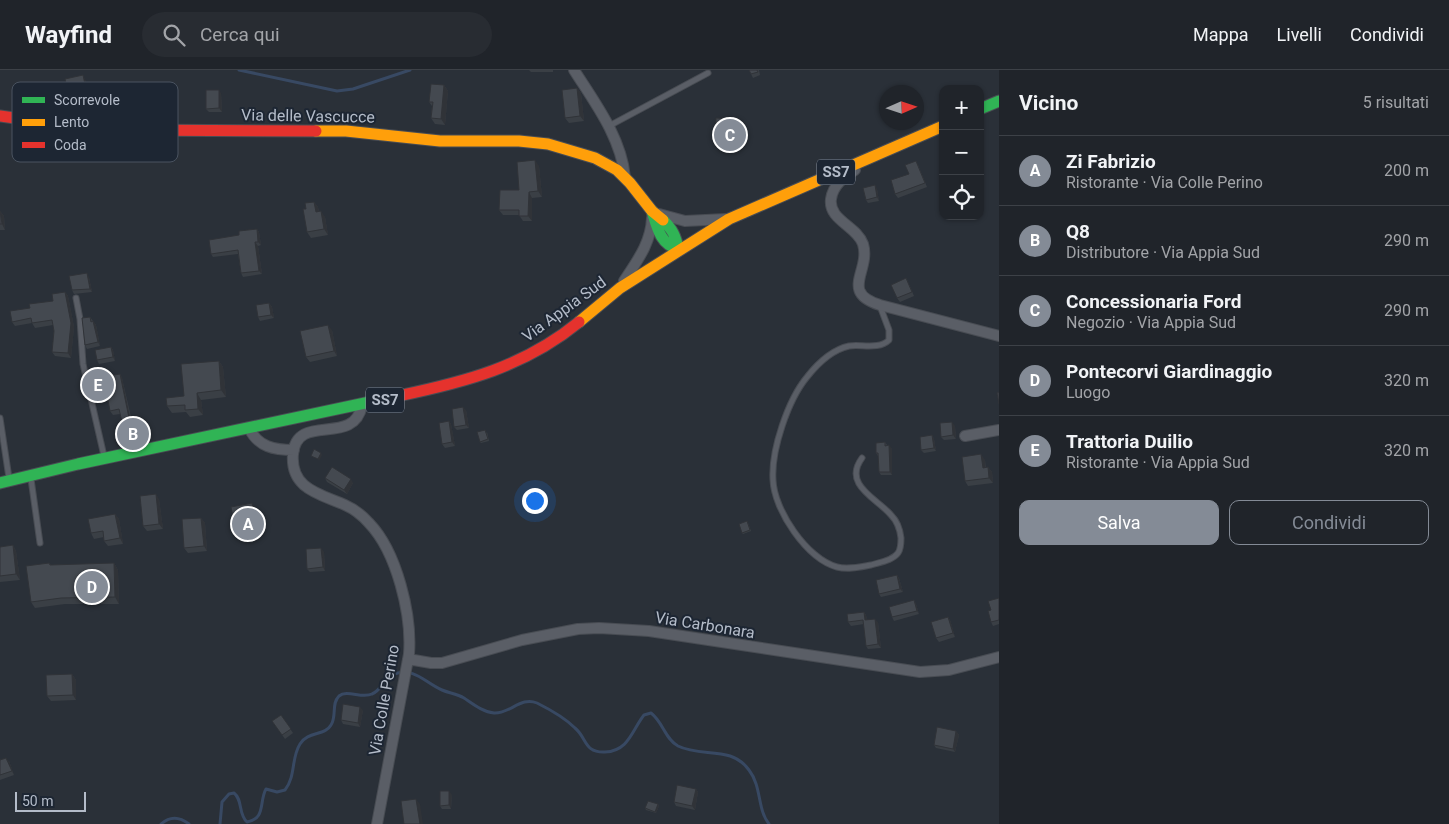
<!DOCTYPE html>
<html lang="it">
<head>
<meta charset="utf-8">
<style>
  body { margin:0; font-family:Roboto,sans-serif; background:#282c32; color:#f1f3f6 }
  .controls { position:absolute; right:15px; top:15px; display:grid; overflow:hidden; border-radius:10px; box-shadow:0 1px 4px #0004 }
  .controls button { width:45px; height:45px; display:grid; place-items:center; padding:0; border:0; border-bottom:1px solid #3d4147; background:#20242a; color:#f1f3f6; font:25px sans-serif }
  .compass { position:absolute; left:879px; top:15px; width:45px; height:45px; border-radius:50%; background:#20242a; box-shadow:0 1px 4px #0004; rotate:87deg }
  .scale { position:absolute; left:15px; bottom:12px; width:71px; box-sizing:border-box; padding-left:5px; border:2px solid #b4bcc9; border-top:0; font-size:14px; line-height:18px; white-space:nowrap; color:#b4bcc9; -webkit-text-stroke:4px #1d2633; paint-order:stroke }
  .you { position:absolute; left:534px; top:430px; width:18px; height:18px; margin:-12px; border:4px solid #fff; border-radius:50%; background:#1a73e8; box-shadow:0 0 0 8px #1a73e833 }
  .badge { display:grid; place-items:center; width:32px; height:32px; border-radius:50%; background:#848b96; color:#fff; font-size:16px; font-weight:700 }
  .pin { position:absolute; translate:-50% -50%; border:2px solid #fff; box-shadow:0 1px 5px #0006 }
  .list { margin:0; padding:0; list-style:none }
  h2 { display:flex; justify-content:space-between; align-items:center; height:65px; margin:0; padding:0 20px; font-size:21px }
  h2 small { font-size:16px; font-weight:400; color:#a2a4a8 }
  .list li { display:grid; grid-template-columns:32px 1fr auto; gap:15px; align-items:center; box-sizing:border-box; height:70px; padding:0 20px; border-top:1px solid #3d4147 }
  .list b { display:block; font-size:19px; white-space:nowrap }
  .list p { margin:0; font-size:16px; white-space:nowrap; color:#a2a4a8 }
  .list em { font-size:16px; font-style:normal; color:#a2a4a8 }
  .actions { display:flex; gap:10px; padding:15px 20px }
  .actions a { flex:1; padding:11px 0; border:1px solid #848b96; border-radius:10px; text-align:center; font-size:18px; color:#848b96 }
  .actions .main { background:#848b96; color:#fff }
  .icon { flex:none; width:28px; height:28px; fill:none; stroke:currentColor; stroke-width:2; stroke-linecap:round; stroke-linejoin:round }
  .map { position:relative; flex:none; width:999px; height:754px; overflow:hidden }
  header { display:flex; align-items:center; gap:30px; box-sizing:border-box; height:70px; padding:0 25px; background:#20242a; border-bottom:1px solid #3d4147 }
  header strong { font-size:24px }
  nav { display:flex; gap:28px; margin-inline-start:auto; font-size:18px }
  .search { width:350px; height:45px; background:#282c32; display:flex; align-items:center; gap:12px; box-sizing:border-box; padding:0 18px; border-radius:28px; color:#a2a4a8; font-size:19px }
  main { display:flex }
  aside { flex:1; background:#20242a }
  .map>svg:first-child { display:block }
</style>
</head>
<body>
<header>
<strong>Wayfind</strong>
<div class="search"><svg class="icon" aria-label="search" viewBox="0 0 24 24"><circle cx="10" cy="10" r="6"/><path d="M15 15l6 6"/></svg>Cerca qui</div>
<nav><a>Mappa</a><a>Livelli</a><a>Condividi</a></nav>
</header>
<main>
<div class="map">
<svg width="999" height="754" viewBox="0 0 999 754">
  <rect width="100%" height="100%" fill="#2a3038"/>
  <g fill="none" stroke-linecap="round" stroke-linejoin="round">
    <path stroke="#384963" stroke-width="3" d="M239 0 337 21 353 19 410 0
      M161 754C170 746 180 747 189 754
      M220 754 222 732 229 724 234 723C243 730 238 744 247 752 266 749 259 731 266 719L277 722 285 720C296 706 291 688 300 674 308 661 325 666 331 655 337 646 331 634 339 626 347 619 362 629 372 624 382 620 384 608 394 604 415 597 425 613 442 620 449 623 457 624 464 628 473 634 483 642 494 643 510 644 521 626 537 633 549 639 565 648 575 658 587 668 584 683 605 682 629 681 632 660 644 645L651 643C663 652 665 669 678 676 702 688 731 675 749 700 762 717 757 739 769 754"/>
    <g stroke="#484c53" stroke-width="7">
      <path id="lane" d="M609 56 708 3
        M76 228 80 249 83 294 104 386
        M0 348 9 408
        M862 388C842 415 878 429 891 445 897 451 900 459 901 468 901 473 901 479 898 483 892 491 880 492 871 495 860 497 848 500 837 497 807 489 774 440 773 410 771 380 788 330 807 307 818 293 831 280 849 276 861 274 879 280 889 270V260L880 236
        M31 409 40 473"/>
    </g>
    <g stroke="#484c53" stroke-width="12">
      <path id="street" d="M574 0C595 33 621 67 625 107
        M855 100C844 107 833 115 831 129 828 150 857 156 863 174 871 201 839 222 880 235L999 266
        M659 144 685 151 726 149
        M624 211C637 191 651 173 652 148
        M362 335C354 378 297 341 293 384 290 419 320 424 345 435 354 439 362 445 369 453 397 482 412 545 409 584L377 754
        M249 358C258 377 274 380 294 380
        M965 366 999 360
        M408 589 431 593H442L522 570 578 559 599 558 649 561 920 602 949 600 999 587"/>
    </g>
    <g stroke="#484c53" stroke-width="13">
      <path id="fast" d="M980 39 999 31
        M652 141C657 157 660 174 678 179 676 166 672 159 663 150
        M0 413 78 394 398 326"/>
    </g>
    <g stroke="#484c53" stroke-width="13">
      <path id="slow" d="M316 61H346L440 71H519L548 74 595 88 617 100 630 113 652 141 663 150
        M579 252 620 218 729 149 943 56"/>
    </g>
    <g stroke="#484c53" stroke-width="13">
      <path id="jam" d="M0 46 71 56 122 60 316 61
        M398 326C465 312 524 297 579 252"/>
    </g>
    <use href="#lane" stroke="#5a5e66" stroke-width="5"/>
    <use href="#street" stroke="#5a5e66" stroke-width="10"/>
    <use href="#fast" stroke="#30b455" stroke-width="11"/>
    <use href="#slow" stroke="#ff9f0a" stroke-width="11"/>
    <use href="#jam" stroke="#e5322d" stroke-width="11"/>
  </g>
  <path fill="#3a3f45" d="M529 0H553V2H531Z
    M749 0H759L760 5 753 8Z
    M85 9 88 23 71 26 68 23Z
    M444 15 448 21 445 55 435 54 431 48 432 36 429 32Z
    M577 18 581 23 584 51 569 53 565 48Z
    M221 23 222 42H209L206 39Z
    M75 35 74 47 56 45 54 42Z
    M742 54 741 77 719 75 715 70Z
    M918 95 927 117 898 128 895 124 909 104Z
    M539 96 542 127 532 128V151H523L519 145H503L499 140 519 120Z
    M877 119 879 131 868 133 866 130Z
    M314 132 318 137 319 142 325 147 328 165 311 168 307 162 306 139Z
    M0 141 4 146 5 160H0Z
    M257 159 259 162 261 175 258 176 262 204 243 207 241 203 238 184 213 187 211 184 239 165Z
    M89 207 92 222 74 224 72 220Z
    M906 208 908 212 914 226 900 232 897 228Z
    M65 222 68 226 74 257 71 288 55 286 52 282 54 261 53 255 35 258 32 253 15 256 12 252 30 238 53 231Z
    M269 233 272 237 274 248 260 251 258 247Z
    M90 247 96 255 100 276 87 279 85 275Z
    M332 260 337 286 310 292 306 287Z
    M111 277 113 280 115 291 99 294 97 290Z
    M219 291 223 297 226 327 201 330 203 345 190 347 186 342 172 343 167 336 184 326Z
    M104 303V307L120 304 122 308 131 347 136 351 140 371 129 373 126 369 120 344 113 345 110 341 107 324 95 326 92 323Z
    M466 340 469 358 457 360 454 357Z
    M449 351 451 354 455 376 445 378 442 374Z
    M955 356 956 369 944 370 941 367Z
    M487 362 489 371 481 373 480 372Z
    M932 365 934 369 936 381 924 383 921 380Z
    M885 372 887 375 892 379V405H881L879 402 878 386 876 383Z
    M985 390 986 398 988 397 992 402 993 413 968 416 965 411Z
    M325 408 353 413 347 424 327 412Z
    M159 429 163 459 147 461 143 456Z
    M256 438 261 467 240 470 236 465Z
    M115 444 119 449 123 474 108 476 104 471V467L94 469 91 463Z
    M201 448 205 453 207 481 188 483 184 478Z
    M748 453 751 461 743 464 742 463Z
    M13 475 16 481 20 510 0 512V477Z
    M324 482 325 501 310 502 307 499Z
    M49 493 51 495 114 493 118 500 119 534H65L35 538 31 532Z
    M897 505 899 508 903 522 881 527 879 524Z
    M999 528V554L993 556 991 552V540Z
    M914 530 916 534 919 544 894 551 892 547Z
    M864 542 866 545 867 550 878 552 881 578 868 579 866 576 864 554 851 556 848 552Z
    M948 547 950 550 955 567 939 572 936 568Z
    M72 604 76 610V630L51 631 47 626Z
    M363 640 360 657 343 654 341 650Z
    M281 645 293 663 285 669 272 651Z
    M956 661 959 665 955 682 936 678 934 675Z
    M0 690 9 691 14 705 0 710Z
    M696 719 698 722 695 740 676 736 674 732Z
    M452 725 451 739H442L440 736Z
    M658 734 659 736 656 743 646 740 645 738Z"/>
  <path fill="#303338" d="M83 5 85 9 88 23 86 19Z
    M444 15 448 21 445 55 441 49Z
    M577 18 581 23 584 51 580 46Z
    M219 20 221 23 222 42 219 38Z
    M72 31 75 35 74 47 72 44Z
    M739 49 742 54 741 77 737 71Z
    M535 90 539 96 542 127 538 121Z
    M875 115 877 119 879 131 877 127Z
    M529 122 532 128V151L528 146Z
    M314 132 318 137 320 147 316 142Z
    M0 141 4 146 5 160 2 154Z
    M321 141 325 147 328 165 324 159Z
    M257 159 259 162 261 175 258 172Z
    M255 172 258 176 262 204 259 201Z
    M87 203 89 207 92 222 90 219Z
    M65 222 68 226 74 257 71 288 68 283Z
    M269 233 272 237 274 248 271 245Z
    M93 251 96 255 100 276 98 272Z
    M328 255 332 260 337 286 334 281Z
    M111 277 113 280 115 291 113 287Z
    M219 291 223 297 226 327 221 320Z
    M101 299 104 303 105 311 103 307Z
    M120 304 122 308 131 352 129 348Z
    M197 323 201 330 203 345 198 339Z
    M463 337 466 340 469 358 466 355Z
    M133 347 136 351 140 371 138 367Z
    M449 351 451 354 455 376 452 372Z
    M952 352 955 356 956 369 953 365Z
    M932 365 934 369 936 381 934 378Z
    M889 375 892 379V405L890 402Z
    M321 383 322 385 319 391 318 389Z
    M981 384 985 390 986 403 983 398Z
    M988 397 992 402 993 413 989 408Z
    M351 409 353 413 347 424 344 420Z
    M156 424 159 429 163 459 159 454Z
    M252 433 256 438 261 467 257 461Z
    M115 444 119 449 123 474 120 468Z
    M201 448 205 453 207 481 204 476Z
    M13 475 16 481 20 510 16 504Z
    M321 478 324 482 325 501 323 497Z
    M114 493 118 500 119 534 115 527Z
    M897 505 899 508 903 522 900 519Z
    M914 530 916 534 919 544 917 541Z
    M864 542 866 545 868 553 865 550Z
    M948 547 950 550 955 567 953 563Z
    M875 549 878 552 881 578 878 574Z
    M72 604 76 610V630L73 625Z
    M360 637 363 640 360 657 358 653Z
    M956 661 959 665 955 682 953 679Z
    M6 688 9 691 14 705 12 701Z
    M696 719 698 722 695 740 692 736Z
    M449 721 452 725 451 739 449 735Z
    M416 729 420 734 423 754H420Z
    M658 734 659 736 656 743 655 742Z"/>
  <path fill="#444950" stroke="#303338" d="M749 0H757L758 2 751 4Z
    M83 5 86 19 68 23 65 9Z
    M431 14 444 15 441 49 431 48 433 32H429Z
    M577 18 580 46 565 48 562 20Z
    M206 20H219V38L206 39Z
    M716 48 739 49 737 71 715 70Z
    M535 90 538 121 529 122 528 146H519V140H499L500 120H519L517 92Z
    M916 91 925 113 895 124 891 110 909 104 905 95Z
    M875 115 877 127 866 130 863 118Z
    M314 132 316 142 321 141 324 159 307 162 303 139H306L305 133Z
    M0 141 2 154H0Z
    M257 159 258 172H255L259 201 241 203 238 180 211 184 209 170 239 165V161Z
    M87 203 90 219 72 220 69 206Z
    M906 208 912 222 897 228 891 215Z
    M65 222 71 253 68 283 52 282 54 261 52 250 32 253 31 248 12 252 10 241 30 238 29 234 53 231 52 224Z
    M269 233 271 245 258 247 256 235Z
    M90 247 91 252 93 251 98 272 85 275 82 248Z
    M328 255 334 281 306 287 300 261Z
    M111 277 113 287 97 290 95 280Z
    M219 291 221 320 197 323 198 339 185 340V335L167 336 166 328 184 326 181 294Z
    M101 299 103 307 120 304 129 348 133 347 138 367 126 369 119 339 110 341 106 320 92 323 87 301Z
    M999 322V334L997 323Z
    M463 337 466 355 454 357 452 339Z
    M449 351 452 372 442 374 439 353Z
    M952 352 953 365 941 367 940 353Z
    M485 360 488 369 480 372 477 362Z
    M932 365 934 378 921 380 920 367Z
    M885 372V376L889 375 890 402H879L878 383H876V373Z
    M314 379 321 383 318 389 311 386Z
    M981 384 983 398 988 397 989 408 965 411 962 387Z
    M332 397 351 409 344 420 325 408Z
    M156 424 159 454 143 456 140 426Z
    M252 433 257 461 236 465 231 437Z
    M115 444 120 468 104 471 103 461 91 463 88 449Z
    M201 448 204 476 184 478 182 449Z
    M747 451 750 460 742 463 739 454Z
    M13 475 16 504 0 506V477Z
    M321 478 323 497 307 499 306 479Z
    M49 493 50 495 114 493 115 527 61 528 31 532 26 496Z
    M897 505 900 519 879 524 876 510Z
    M999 528V550L991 552 988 541 991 540 988 531Z
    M914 530 917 541 892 547 889 537Z
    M864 542 865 550 875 549 878 574 866 576 863 550 848 552 847 544Z
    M948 547 953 563 936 568 931 552Z
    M72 604 73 625 47 626 46 605Z
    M343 634 360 637 358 653 341 650Z
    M281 645 291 659 282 665 272 651Z
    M937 657 956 661 953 679 934 675Z
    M6 688 12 701 0 705V690Z
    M677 715 696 719 692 736 674 732Z
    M440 721H449V735L440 736Z
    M416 729 420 754H404L401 731Z
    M648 731 658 734 655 742 645 738Z"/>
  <g text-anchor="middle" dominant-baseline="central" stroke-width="4" stroke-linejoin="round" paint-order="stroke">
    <g fill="#1d2633" stroke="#878f9c" stroke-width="1">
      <rect x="817" y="89.5" width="38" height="25" rx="4"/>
      <rect x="366" y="317.5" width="38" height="25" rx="4"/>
    </g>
    <g font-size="15" font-weight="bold" fill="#b4bcc9">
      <text x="836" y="102">SS7</text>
      <text x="385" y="330">SS7</text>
    </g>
    <g font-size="16" fill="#b4bcc9" stroke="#1d2633">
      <text transform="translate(308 46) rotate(1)">Via delle Vascucce</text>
      <text transform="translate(564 239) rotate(-36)">Via Appia Sud</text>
      <text transform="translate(705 555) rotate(9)">Via Carbonara</text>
      <text transform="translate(384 630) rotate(-80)">Via Colle Perino</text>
    </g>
  </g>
  <rect x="12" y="12" width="166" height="80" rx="8" fill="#1d2633" stroke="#4a5360" stroke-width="1"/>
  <rect x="22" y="27" width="23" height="6" fill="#30b455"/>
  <rect x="22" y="49" width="23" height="7" fill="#ff9f0a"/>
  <rect x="22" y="72" width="23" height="6" fill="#e5322d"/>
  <g font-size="14" fill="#b4bcc9">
    <text x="54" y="35">Scorrevole</text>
    <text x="54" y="57">Lento</text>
    <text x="54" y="80">Coda</text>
  </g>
</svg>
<div class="controls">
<button>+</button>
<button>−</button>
<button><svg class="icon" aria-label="locate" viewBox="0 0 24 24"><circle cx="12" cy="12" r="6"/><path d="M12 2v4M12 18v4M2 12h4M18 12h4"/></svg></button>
</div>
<svg class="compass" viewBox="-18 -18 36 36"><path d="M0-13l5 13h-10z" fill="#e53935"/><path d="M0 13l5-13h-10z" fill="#a2a4a8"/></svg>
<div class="scale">50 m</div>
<div class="you"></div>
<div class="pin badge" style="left:248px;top:454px">A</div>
<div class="pin badge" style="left:133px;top:364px">B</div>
<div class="pin badge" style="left:730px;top:65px">C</div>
<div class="pin badge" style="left:92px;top:517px">D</div>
<div class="pin badge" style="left:98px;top:315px">E</div>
</div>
<aside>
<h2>Vicino<small>5 risultati</small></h2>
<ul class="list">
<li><span class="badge">A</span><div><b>Zi Fabrizio</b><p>Ristorante · Via Colle Perino</p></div><em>200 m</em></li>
<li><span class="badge">B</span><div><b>Q8</b><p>Distributore · Via Appia Sud</p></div><em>290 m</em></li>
<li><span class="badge">C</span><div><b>Concessionaria Ford</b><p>Negozio · Via Appia Sud</p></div><em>290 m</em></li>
<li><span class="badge">D</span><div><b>Pontecorvi Giardinaggio</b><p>Luogo</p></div><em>320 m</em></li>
<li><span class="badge">E</span><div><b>Trattoria Duilio</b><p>Ristorante · Via Appia Sud</p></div><em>320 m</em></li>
</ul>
<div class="actions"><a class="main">Salva</a><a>Condividi</a></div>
</aside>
</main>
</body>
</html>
